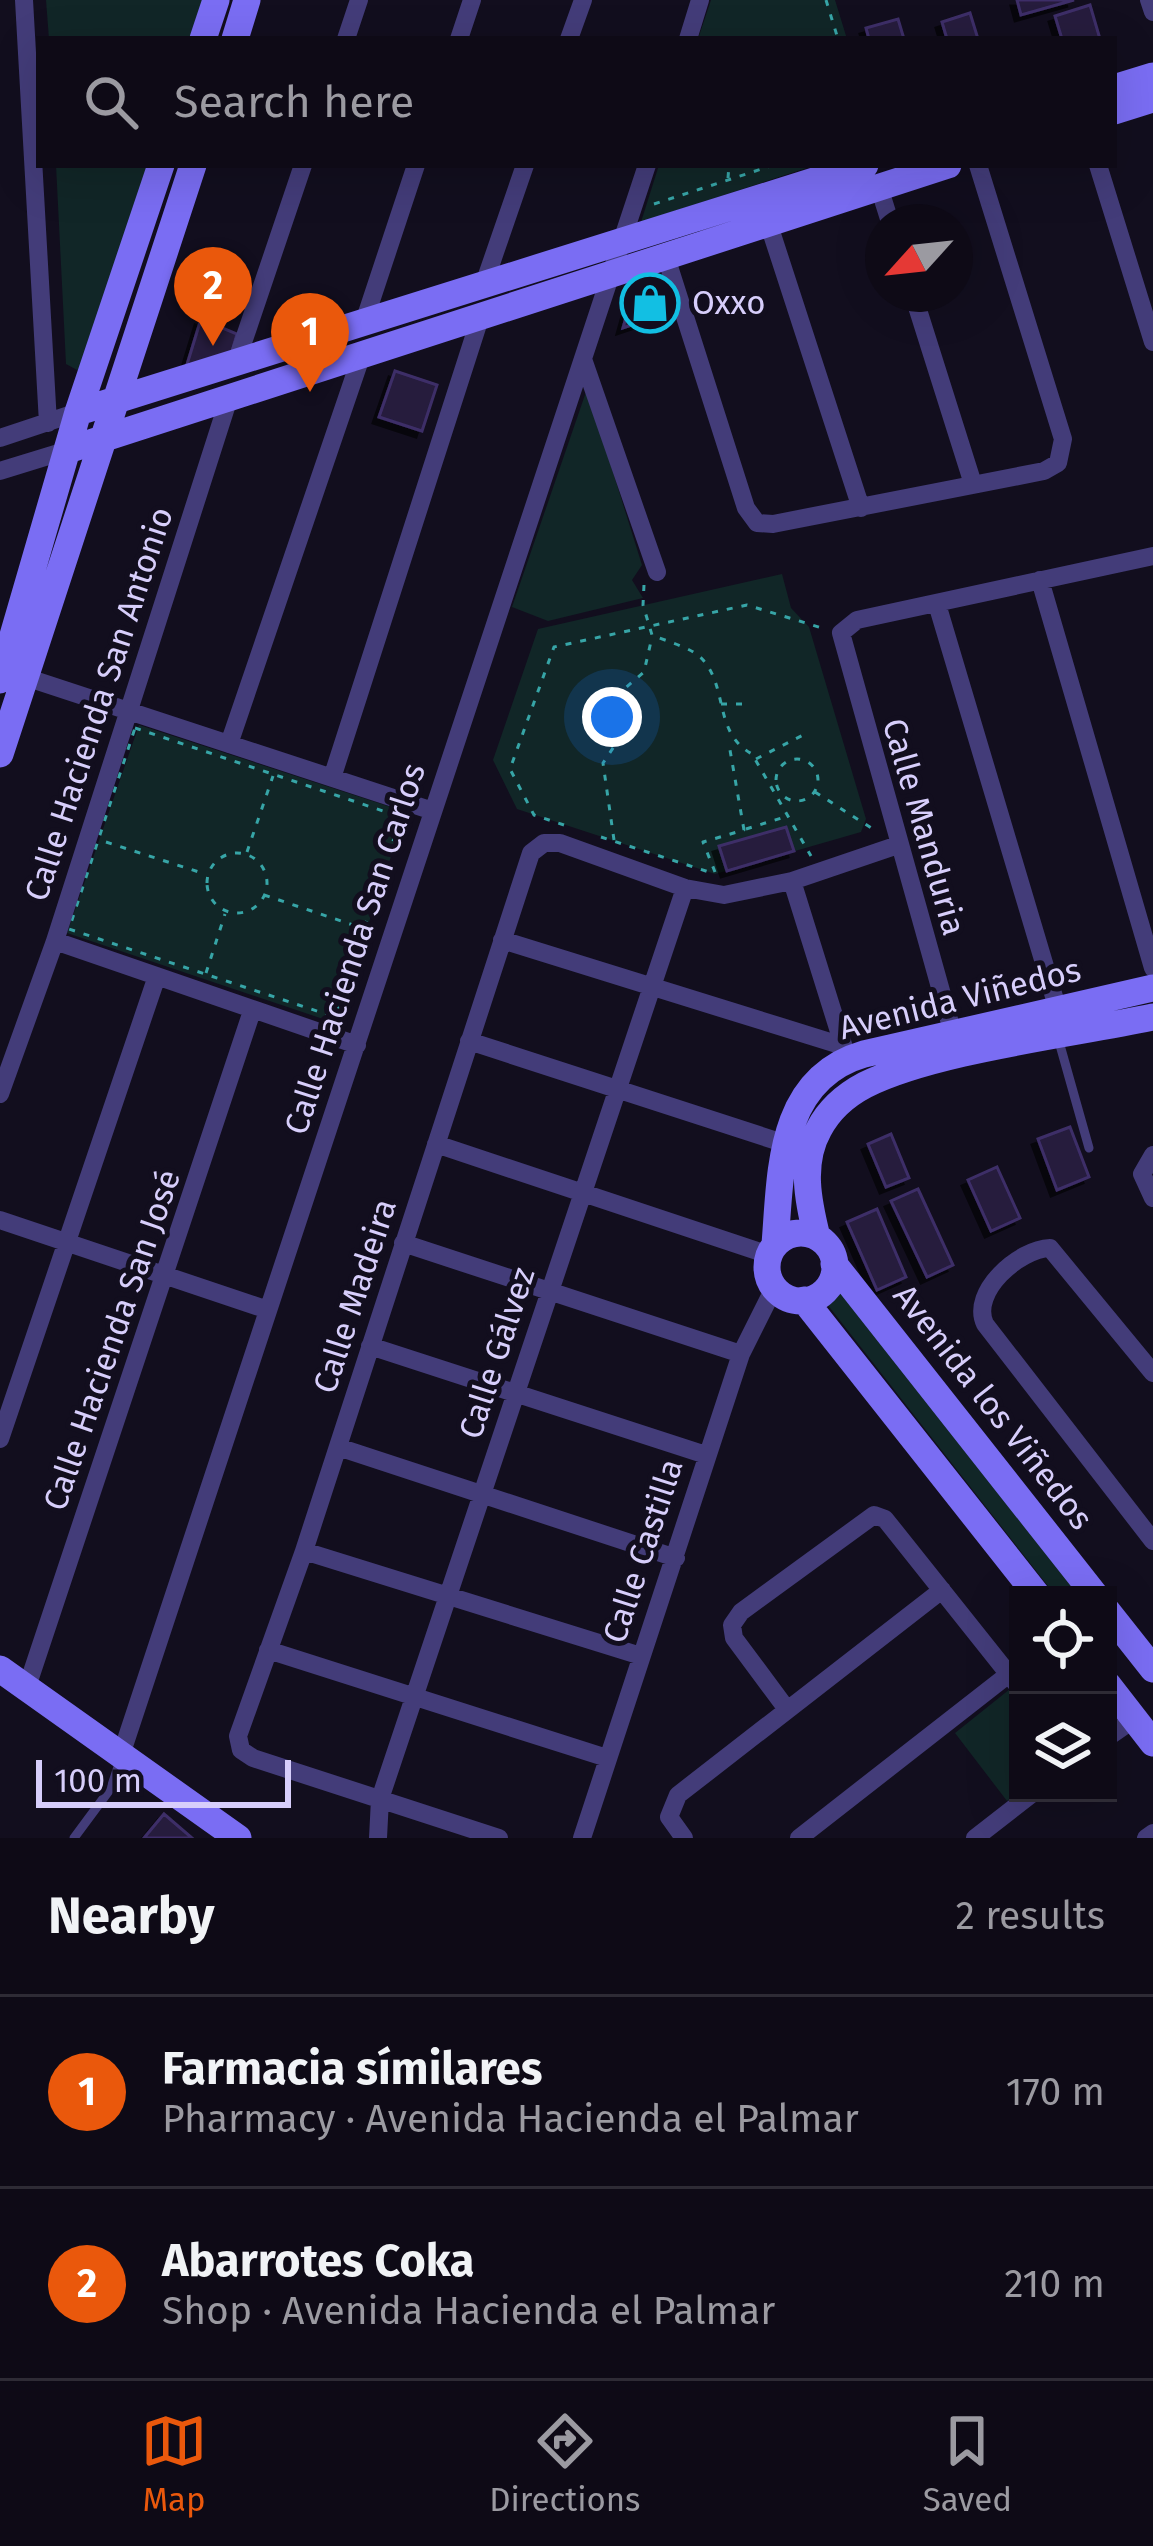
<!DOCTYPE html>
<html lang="en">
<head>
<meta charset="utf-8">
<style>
  body { margin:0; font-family:"Fira Sans",sans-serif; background:#1c1823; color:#f1f3f6 }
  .controls { position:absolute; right:36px; bottom:36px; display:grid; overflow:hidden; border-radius:0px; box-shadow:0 12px 48px #0002 }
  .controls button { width:108px; height:108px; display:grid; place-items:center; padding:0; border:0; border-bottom:3px solid #2e2b35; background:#0e0a16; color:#f1f3f6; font:60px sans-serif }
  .compass { position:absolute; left:865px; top:204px; width:108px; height:108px; border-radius:50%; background:#0e0a16; box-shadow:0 12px 48px #0002; rotate:243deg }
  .scale { position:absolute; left:36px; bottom:30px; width:255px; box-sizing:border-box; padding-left:12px; border:6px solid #d7cefb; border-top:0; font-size:33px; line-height:42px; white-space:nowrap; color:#d7cefb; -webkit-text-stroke:9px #120e1e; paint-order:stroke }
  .you { position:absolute; left:612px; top:717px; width:42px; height:42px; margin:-30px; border:9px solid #fff; border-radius:50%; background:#1a73e8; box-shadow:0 0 0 18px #1a73e833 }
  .badge { display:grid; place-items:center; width:78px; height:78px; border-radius:50%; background:#ea580c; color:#fff; font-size:39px; font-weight:700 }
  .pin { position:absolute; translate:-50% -99px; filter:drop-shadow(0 3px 6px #0008) }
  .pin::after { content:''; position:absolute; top:63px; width:42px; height:36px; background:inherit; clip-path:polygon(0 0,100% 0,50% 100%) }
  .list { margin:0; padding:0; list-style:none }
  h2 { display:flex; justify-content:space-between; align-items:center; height:156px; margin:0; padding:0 48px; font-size:51px }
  h2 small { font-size:39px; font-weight:400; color:#9b9aa1 }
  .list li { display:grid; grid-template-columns:78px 1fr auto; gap:36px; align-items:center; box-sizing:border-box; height:192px; padding:0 48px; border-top:3px solid #2e2b35 }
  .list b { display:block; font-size:45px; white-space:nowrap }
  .list p { margin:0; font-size:39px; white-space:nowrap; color:#9b9aa1 }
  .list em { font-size:39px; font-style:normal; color:#9b9aa1 }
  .icon { flex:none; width:66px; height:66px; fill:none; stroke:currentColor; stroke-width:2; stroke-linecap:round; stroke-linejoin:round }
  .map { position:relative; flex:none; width:1153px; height:1838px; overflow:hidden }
  .search { position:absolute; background:#0e0a16; box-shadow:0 12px 48px #0002; left:36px; right:36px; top:36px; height:132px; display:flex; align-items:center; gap:30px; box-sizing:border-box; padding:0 42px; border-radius:0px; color:#9b9aa1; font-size:45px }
  .sheet { height:540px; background:#0e0a16 }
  nav { display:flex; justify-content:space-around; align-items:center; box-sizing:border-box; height:168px; border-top:3px solid #2e2b35; background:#0e0a16; font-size:33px; color:#9b9aa1 }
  nav a { display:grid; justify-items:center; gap:6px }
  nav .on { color:#ea580c }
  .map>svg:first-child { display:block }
</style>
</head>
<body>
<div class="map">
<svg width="1153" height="1838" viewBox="0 0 1153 1838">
  <defs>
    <filter id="shadow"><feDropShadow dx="-6" dy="6" stdDeviation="0" flood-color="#0009"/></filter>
  </defs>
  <rect width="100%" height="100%" fill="#120e1e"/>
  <path fill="#112627" d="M46 0H207L194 39H49Z
    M711 0H835L847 39H698Z
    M56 165H152L79 371 66 364Z
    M659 165H816L641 222Z
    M587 389 642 565 632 580 643 598 548 621 512 607Z
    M782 574 791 608 809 627 866 819 861 832 715 874 517 809 493 760 538 629Z
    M139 725 406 812 335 1023 67 933Z
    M846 1289 1087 1595H1055L827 1304Z
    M1010 1689 1018 1699V1792L1007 1801 955 1733Z"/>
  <path fill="#251b3d" stroke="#3e2f67" stroke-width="3" filter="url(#shadow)" d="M1017 0H1074L1021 15Z
    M1090 5 1100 39H1062L1055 16Z
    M970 13 978 39H947L942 22Z
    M898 19 904 39H869L866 28Z
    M664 285 673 311 623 328 632 296Z
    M201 319 237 334 230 358 185 371Z
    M395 371 437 385 422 431 379 417Z
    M786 827 794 851 727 871 719 846Z
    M1070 1127 1089 1177 1057 1190 1038 1139Z
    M891 1134 909 1178 886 1187 868 1144Z
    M997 1167 1020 1218 991 1231 968 1180Z
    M918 1189 953 1265 927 1277 891 1201Z
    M877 1209 906 1277 877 1290 847 1222Z
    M164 1814 192 1838H144Z"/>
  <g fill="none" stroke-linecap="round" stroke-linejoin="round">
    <path stroke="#37a5a7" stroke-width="3" stroke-dasharray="6 9" stroke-linecap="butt" d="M826 0 838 39
      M728 178 729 165
      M654 204 774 165
      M644 585 643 605 652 635C668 642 694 648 704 661 728 690 714 733 752 754L811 856
      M721 704H748
      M135 728 401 817 335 1017 69 929Z
      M776 780a21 21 0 1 1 42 0a21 21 0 1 1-42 0Z
      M756 759 805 734
      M815 792 876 831
      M564 825 534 815 510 769 554 647 747 605 822 628
      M746 829 788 816
      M601 837 715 874
      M614 840 603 763 623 733 617 695 644 672 652 637
      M106 842 205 874
      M247 852 273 776
      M207 883a30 30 0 1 1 60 0a30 30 0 1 1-60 0Z
      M715 872 703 842 744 830 730 750 737 747
      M264 895 362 928
      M206 973 225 914"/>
    <path stroke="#433c79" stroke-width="9" d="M1058 1038 1089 1148
      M74 1838 111 1788 120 1761"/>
    <path stroke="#433c79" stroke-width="18" d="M24 0 48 423
      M1149 0 1153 12
      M346 39 359 0
      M459 39 472 0
      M569 39 583 0
      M688 39 700 0
      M1098 165 1153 342
      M879 187 890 222
      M768 222 861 508
      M665 254 746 508 757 523 773 524 1044 471 1058 463 1063 439 978 165
      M484 284 525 165
      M913 294 973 484
      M363 325 416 165
      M584 362 657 572
      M235 366 303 165
      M0 438 78 412
      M0 471 68 450
      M1040 580 1153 968
      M937 604 1058 1010
      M16 674 433 811
      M229 744 362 354
      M332 778 481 315
      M792 881 846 1054
      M502 940 843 1046
      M55 941 357 1045
      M469 1041 783 1143
      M955 1041 841 633 857 620 1153 556
      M0 1094 55 941 229 398
      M436 1144 769 1255
      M1153 1155 1142 1174 1153 1198
      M0 1220 265 1309
      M403 1243 741 1354
      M370 1346 706 1455
      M1153 1373 1050 1248C1019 1249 970 1292 985 1324L1153 1541
      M0 1439 157 976
      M338 1447 676 1558
      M304 1551 641 1656
      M268 1650 607 1758
      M27 1687 252 1011
      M786 1708 734 1638 732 1625 741 1612 874 1515 885 1519 1018 1686
      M1108 1737 1134 1719
      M122 1752 647 165
      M378 1838 380 1799 685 888
      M499 1838 253 1758 241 1750 238 1736 304 1551 531 853 544 843H560L685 888 724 895 792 881 898 845
      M582 1838 741 1354 774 1288
      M684 1838 669 1817 678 1795 942 1590
      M799 1838 1009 1674
      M975 1838 1033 1793
      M1146 1838 1153 1833"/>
    <path stroke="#7a6df3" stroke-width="27" d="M203 39 216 0
      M235 39 247 0
      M1114 88 1153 76
      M1114 111 1153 99
      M78 412 865 165
      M68 450 948 165
      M0 680 78 412 161 165
      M0 754 193 165
      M767 1267a34 34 0 1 1 68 0a34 34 0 1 1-68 0Z
      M817 1237C808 1201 800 1163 819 1129 829 1110 846 1095 865 1085 934 1050 1074 1034 1153 1017
      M775 1244C781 1171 778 1079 864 1054L1153 988
      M834 1264 1095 1595
      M804 1300 1037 1595
      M1108 1612 1153 1669
      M0 1669 238 1838
      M1108 1685 1153 1743"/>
  </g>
  <defs>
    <g id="shop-ring" transform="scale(3)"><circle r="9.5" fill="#120e1e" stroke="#12bfe3" stroke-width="1.5"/><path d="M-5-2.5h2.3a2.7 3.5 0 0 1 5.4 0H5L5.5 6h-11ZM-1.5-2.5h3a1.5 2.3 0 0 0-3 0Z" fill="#12bfe3"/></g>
  </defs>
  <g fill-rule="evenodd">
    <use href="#shop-ring" x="650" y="303"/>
  </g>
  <g text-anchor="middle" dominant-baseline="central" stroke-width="10" stroke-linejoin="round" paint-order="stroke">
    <g font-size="33" fill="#d7cefb" stroke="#120e1e" text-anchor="start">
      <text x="692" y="303">Oxxo</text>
    </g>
    <g font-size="33" fill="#d7cefb" stroke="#120e1e">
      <text transform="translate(99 704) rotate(-72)">Calle Hacienda San Antonio</text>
      <text transform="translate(924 827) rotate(74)">Calle Manduria</text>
      <text transform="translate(355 949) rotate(-72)">Calle Hacienda San Carlos</text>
      <text transform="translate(960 999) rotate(-14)">Avenida Viñedos</text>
      <text transform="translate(355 1296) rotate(-72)">Calle Madeira</text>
      <text transform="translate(112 1340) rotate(-71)">Calle Hacienda San José</text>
      <text transform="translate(497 1353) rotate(-72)">Calle Gálvez</text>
      <text transform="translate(993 1407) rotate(52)">Avenida los Viñedos</text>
      <text transform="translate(643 1551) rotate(-72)">Calle Castilla</text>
    </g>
  </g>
</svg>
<div class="controls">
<button><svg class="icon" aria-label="locate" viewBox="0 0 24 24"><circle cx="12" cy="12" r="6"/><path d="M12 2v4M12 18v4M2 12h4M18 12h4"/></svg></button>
<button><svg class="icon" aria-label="layers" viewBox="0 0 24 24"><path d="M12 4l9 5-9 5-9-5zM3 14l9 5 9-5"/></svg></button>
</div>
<svg class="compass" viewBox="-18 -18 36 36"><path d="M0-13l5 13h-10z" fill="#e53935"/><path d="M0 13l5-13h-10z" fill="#9b9aa1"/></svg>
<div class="scale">100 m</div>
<div class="you"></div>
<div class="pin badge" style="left:310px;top:392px">1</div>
<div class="pin badge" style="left:213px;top:346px">2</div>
<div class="search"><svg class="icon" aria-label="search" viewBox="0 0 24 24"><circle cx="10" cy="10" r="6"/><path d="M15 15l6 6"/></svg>Search here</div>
</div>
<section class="sheet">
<h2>Nearby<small>2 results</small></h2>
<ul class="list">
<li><span class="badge">1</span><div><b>Farmacia símilares</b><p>Pharmacy · Avenida Hacienda el Palmar</p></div><em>170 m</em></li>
<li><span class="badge">2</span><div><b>Abarrotes Coka</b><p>Shop · Avenida Hacienda el Palmar</p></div><em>210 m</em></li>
</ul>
</section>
<nav>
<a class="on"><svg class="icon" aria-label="map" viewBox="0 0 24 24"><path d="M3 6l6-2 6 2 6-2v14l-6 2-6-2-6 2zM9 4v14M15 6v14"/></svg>Map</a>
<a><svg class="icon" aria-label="directions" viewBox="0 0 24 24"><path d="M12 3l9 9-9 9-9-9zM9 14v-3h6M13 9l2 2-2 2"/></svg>Directions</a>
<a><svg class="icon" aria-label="saved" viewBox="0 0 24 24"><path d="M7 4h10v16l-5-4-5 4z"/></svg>Saved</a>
</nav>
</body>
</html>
